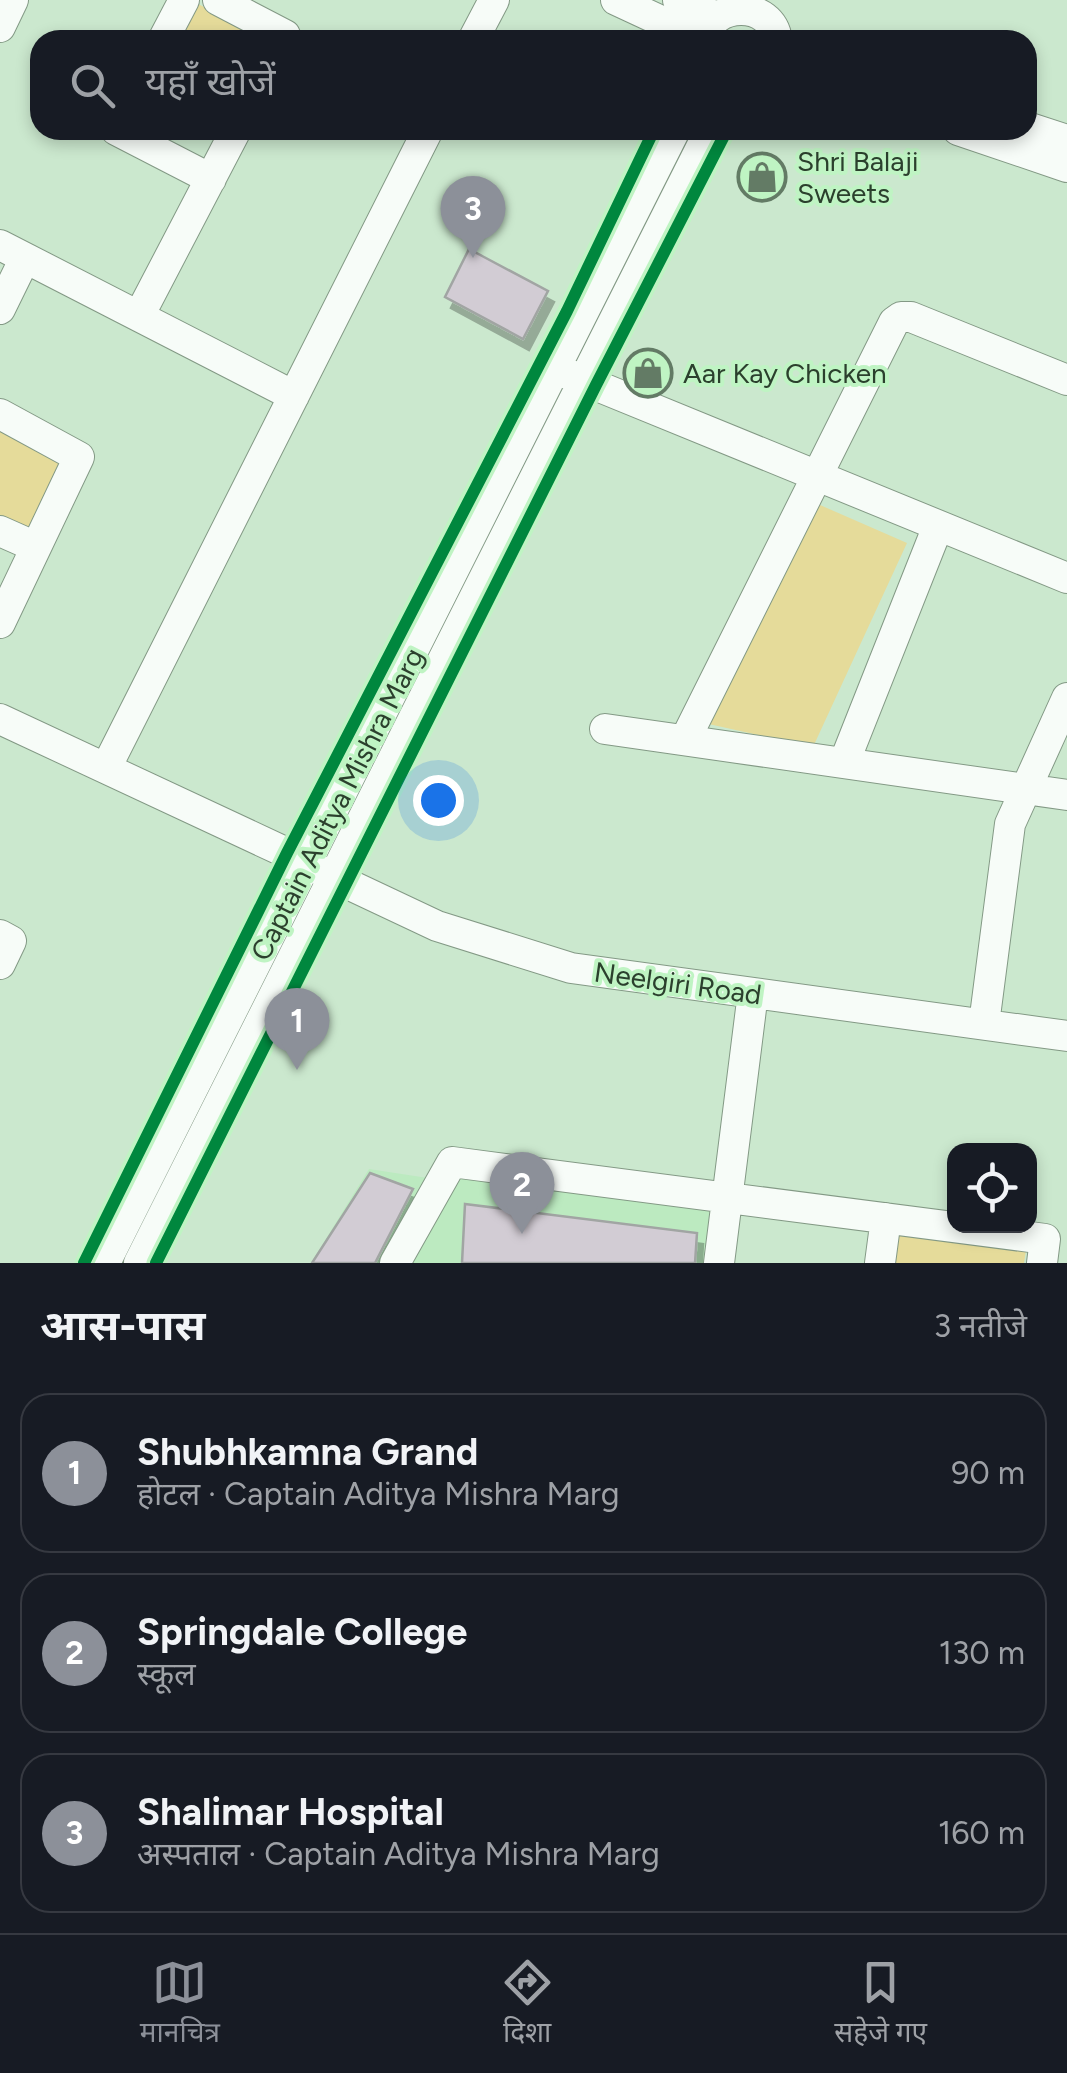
<!DOCTYPE html>
<html lang="hi">
<head>
<meta charset="utf-8">
<style>
  body { margin:0; font-family:Figtree,"Noto Sans Devanagari",sans-serif; background:#242831; color:#f1f3f6 }
  .controls { position:absolute; right:30px; bottom:30px; display:grid; overflow:hidden; border-radius:20px; box-shadow:0 5px 15px #0003 }
  .controls button { width:90px; height:90px; display:grid; place-items:center; padding:0; border:0; border-bottom:2px solid #363941; background:#171b24; color:#f1f3f6; font:50px sans-serif }
  .you { position:absolute; left:438px; top:800px; width:35px; height:35px; margin:-25px; border:8px solid #fff; border-radius:50%; background:#1a73e8; box-shadow:0 0 0 15px #1a73e833 }
  .badge { display:grid; place-items:center; width:65px; height:65px; border-radius:50%; background:#8c9099; color:#fff; font-size:32px; font-weight:700 }
  .pin { position:absolute; translate:-50% -82px; filter:drop-shadow(0 2px 5px #0008) }
  .pin::after { content:''; position:absolute; top:52px; width:35px; height:30px; background:inherit; clip-path:polygon(0 0,100% 0,50% 100%) }
  .list { margin:0; padding:0; list-style:none }
  h2 { display:flex; justify-content:space-between; align-items:center; height:130px; margin:0; padding:0 40px; font-size:42px }
  h2 small { font-size:32px; font-weight:400; color:#9ea1a6 }
  .list li { display:grid; grid-template-columns:65px 1fr auto; gap:30px; align-items:center; box-sizing:border-box; height:160px; margin:0 20px 20px; padding:0 20px; border:2px solid #363941; border-radius:30px }
  .list b { display:block; font-size:38px; white-space:nowrap }
  .list p { margin:0; font-size:32px; white-space:nowrap; color:#9ea1a6 }
  .list em { font-size:32px; font-style:normal; color:#9ea1a6 }
  .icon { flex:none; width:55px; height:55px; fill:none; stroke:currentColor; stroke-width:2; stroke-linecap:round; stroke-linejoin:round }
  .map { position:relative; flex:none; width:1067px; height:1263px; overflow:hidden }
  .search { position:absolute; background:#171b24; box-shadow:0 5px 15px #0003; left:30px; right:30px; top:30px; height:110px; display:flex; align-items:center; gap:25px; box-sizing:border-box; padding:0 35px; border-radius:30px; color:#9ea1a6; font-size:38px }
  .sheet { height:670px; background:#171b24 }
  nav { display:flex; justify-content:space-around; align-items:center; box-sizing:border-box; height:140px; border-top:2px solid #363941; background:#171b24; font-size:28px; color:#9ea1a6 }
  nav a { display:grid; justify-items:center; gap:5px }
  nav .on { color:#8c9099 }
  .map>svg:first-child { display:block }
</style>
</head>
<body>
<div class="map">
<svg width="1067" height="1263" viewBox="0 0 1067 1263">
  <defs>
    <filter id="shadow"><feDropShadow dx="6" dy="11" stdDeviation="0" flood-color="#0004"/></filter>
  </defs>
  <rect width="100%" height="100%" fill="#cbe8ce"/>
  <path fill="#bceac0" d="M369 1169 454 1182 460 1169 718 1205 711 1263H311Z"/>
  <path fill="#e5db9a" d="M198 4 268 38 266 40H180Z
    M0 431 63 461 29 533 0 519Z
    M804 498 907 543 813 747 686 719Z
    M898 1235 1026 1250 1024 1263H894Z"/>
  <path fill="#d2ccd4" stroke="#a1a5a3" stroke-width="2.5" filter="url(#shadow)" d="M469 249 548 291 523 339 445 297Z
    M370 1173 413 1189 375 1263H312Z
    M465 1204 697 1233 695 1263H462Z"/>
  <g fill="none" stroke-linecap="round" stroke-linejoin="round">
    <g stroke="#839985" stroke-width="32">
      <path id="minor" d="M218 0 285 35 283 40
        M616 0 702 40
        M678 0 712 15
        M0 27 13 0
        M163 40 184 0
        M473 40 494 0
        M703 40C711 0 772 0 777 40
        M1027 127 1067 140
        M116 130 211 179
        M958 130 1067 167
        M0 245 294 396
        M0 309 25 258
        M139 316 236 130
        M568 374 1067 578
        M0 414 79 457 0 623
        M0 531 36 547
        M0 719 287 853 333 877 437 926 571 968 1067 1036
        M605 729 1067 795
        M685 740 894 322 901 317H911L1067 380
        M844 763 938 526
        M106 768 428 130
        M0 935 11 941 0 964
        M984 1024 1010 824 1067 698
        M105 1263 675 130
        M139 1263 710 130
        M395 1263 452 1162 1045 1239 1042 1263
        M719 1263 753 993
        M880 1263 886 1218"/>
    </g>
    <use href="#minor" stroke="#f7fcf8" stroke-width="30"/>
    <g stroke="#bff4c3" stroke-width="19">
      <path id="cycleway" d="M84 1263 287 853 567 311 654 130
        M156 1263 596 385 727 130"/>
    </g>
    <use href="#cycleway" stroke="#00873e" stroke-width="12"/>
  </g>
  <defs>
    <g id="shop-ring" transform="scale(2.5)"><circle r="9.5" fill="#bff4c3" stroke="#637b65" stroke-width="1.5"/><path d="M-5-2.5h2.3a2.7 3.5 0 0 1 5.4 0H5L5.5 6h-11ZM-1.5-2.5h3a1.5 2.3 0 0 0-3 0Z" fill="#637b65"/></g>
  </defs>
  <g fill-rule="evenodd">
    <use href="#shop-ring" x="762" y="177"/>
    <use href="#shop-ring" x="648" y="373"/>
  </g>
  <g text-anchor="middle" dominant-baseline="central" stroke-width="8" stroke-linejoin="round" paint-order="stroke">
    <g font-size="28" fill="#2b402d" stroke="#bff4c3" text-anchor="start">
      <text x="797" y="161">Shri Balaji<tspan x="797" dy="32">Sweets</tspan></text>
      <text x="683" y="373">Aar Kay Chicken</text>
    </g>
    <g font-size="28" fill="#2b402d" stroke="#bff4c3">
      <text transform="translate(337 804) rotate(-63)">Captain Aditya Mishra Marg</text>
      <text transform="translate(678 983) rotate(8)">Neelgiri Road</text>
    </g>
  </g>
</svg>
<div class="controls">
<button><svg class="icon" aria-label="locate" viewBox="0 0 24 24"><circle cx="12" cy="12" r="6"/><path d="M12 2v4M12 18v4M2 12h4M18 12h4"/></svg></button>
</div>
<div class="you"></div>
<div class="pin badge" style="left:297px;top:1070px">1</div>
<div class="pin badge" style="left:522px;top:1234px">2</div>
<div class="pin badge" style="left:473px;top:258px">3</div>
<div class="search"><svg class="icon" aria-label="search" viewBox="0 0 24 24"><circle cx="10" cy="10" r="6"/><path d="M15 15l6 6"/></svg>यहाँ खोजें</div>
</div>
<section class="sheet">
<h2>आस-पास<small>3 नतीजे</small></h2>
<ul class="list">
<li><span class="badge">1</span><div><b>Shubhkamna Grand</b><p>होटल · Captain Aditya Mishra Marg</p></div><em>90 m</em></li>
<li><span class="badge">2</span><div><b>Springdale College</b><p>स्कूल</p></div><em>130 m</em></li>
<li><span class="badge">3</span><div><b>Shalimar Hospital</b><p>अस्पताल · Captain Aditya Mishra Marg</p></div><em>160 m</em></li>
</ul>
</section>
<nav>
<a class="on"><svg class="icon" aria-label="map" viewBox="0 0 24 24"><path d="M3 6l6-2 6 2 6-2v14l-6 2-6-2-6 2zM9 4v14M15 6v14"/></svg>मानचित्र</a>
<a><svg class="icon" aria-label="directions" viewBox="0 0 24 24"><path d="M12 3l9 9-9 9-9-9zM9 14v-3h6M13 9l2 2-2 2"/></svg>दिशा</a>
<a><svg class="icon" aria-label="saved" viewBox="0 0 24 24"><path d="M7 4h10v16l-5-4-5 4z"/></svg>सहेजे गए</a>
</nav>
</body>
</html>
